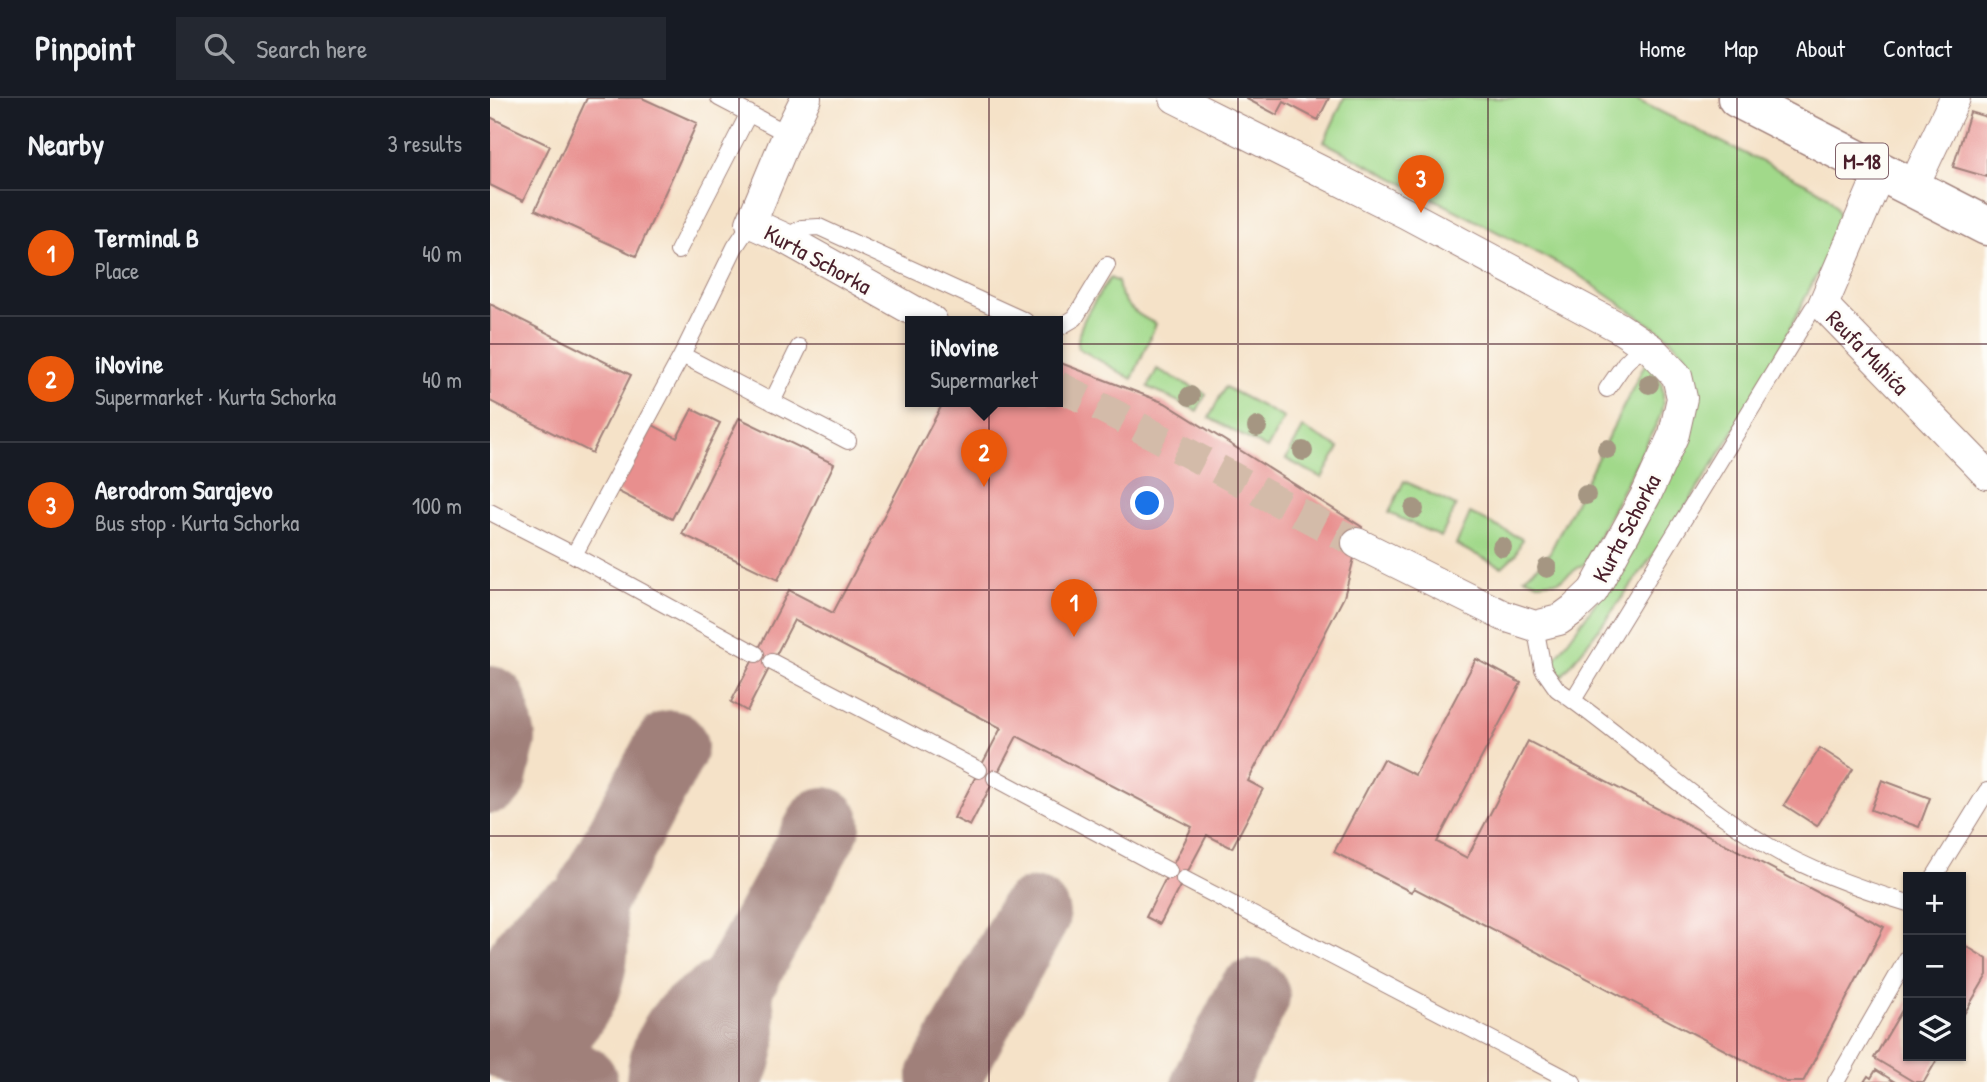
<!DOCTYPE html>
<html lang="en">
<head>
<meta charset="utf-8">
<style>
  body { margin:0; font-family:"Patrick Hand",sans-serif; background:#242831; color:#f1f3f6 }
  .controls { position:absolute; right:21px; bottom:21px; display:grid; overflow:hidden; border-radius:0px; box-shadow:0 2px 5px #0004 }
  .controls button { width:63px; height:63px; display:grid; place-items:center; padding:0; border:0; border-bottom:2px solid #363941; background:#171b24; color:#f1f3f6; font:35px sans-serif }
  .you { position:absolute; left:658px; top:406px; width:24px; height:24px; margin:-18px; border:5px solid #fff; border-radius:50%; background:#1a73e8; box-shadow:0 0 0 10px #1a73e833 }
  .badge { display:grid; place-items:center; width:46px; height:46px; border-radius:50%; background:#ea580c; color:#fff; font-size:23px; font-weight:700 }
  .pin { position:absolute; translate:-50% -58px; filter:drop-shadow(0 2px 4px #0008) }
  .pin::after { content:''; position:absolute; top:37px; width:24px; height:21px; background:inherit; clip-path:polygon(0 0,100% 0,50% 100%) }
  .popup { position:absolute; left:415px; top:218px; width:158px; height:91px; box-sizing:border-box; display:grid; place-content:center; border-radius:0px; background:#171b24; filter:drop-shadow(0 2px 5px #0005); font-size:23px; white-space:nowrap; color:#9ea1a6 }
  .popup b { font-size:26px; color:#f1f3f6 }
  .popup::after { content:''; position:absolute; left:50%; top:100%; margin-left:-14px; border:14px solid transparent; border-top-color:#171b24 }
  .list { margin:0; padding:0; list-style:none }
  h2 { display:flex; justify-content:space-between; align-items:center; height:91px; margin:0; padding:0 28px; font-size:30px }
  h2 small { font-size:23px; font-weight:400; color:#9ea1a6 }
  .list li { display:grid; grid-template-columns:46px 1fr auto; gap:21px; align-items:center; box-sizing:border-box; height:126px; padding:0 28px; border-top:2px solid #363941 }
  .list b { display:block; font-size:26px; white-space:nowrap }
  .list p { margin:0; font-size:23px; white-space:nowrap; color:#9ea1a6 }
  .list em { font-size:23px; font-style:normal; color:#9ea1a6 }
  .icon { flex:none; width:38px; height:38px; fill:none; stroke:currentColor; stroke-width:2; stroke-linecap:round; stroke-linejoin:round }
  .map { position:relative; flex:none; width:1497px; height:984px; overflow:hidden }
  header { display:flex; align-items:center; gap:42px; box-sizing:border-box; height:98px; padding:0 35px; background:#171b24; border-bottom:2px solid #363941 }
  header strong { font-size:33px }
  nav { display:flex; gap:38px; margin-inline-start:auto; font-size:24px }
  .search { width:490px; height:63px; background:#242831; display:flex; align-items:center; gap:18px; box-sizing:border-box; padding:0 24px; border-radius:0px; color:#9ea1a6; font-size:26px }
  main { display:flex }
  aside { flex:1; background:#171b24 }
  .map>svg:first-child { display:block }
</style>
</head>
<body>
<header>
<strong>Pinpoint</strong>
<div class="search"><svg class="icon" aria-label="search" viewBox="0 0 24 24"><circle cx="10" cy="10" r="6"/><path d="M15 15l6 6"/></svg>Search here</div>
<nav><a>Home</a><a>Map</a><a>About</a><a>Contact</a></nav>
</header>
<main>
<aside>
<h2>Nearby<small>3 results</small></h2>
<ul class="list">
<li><span class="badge">1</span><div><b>Terminal B</b><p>Place</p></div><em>40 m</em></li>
<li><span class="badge">2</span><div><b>iNovine</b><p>Supermarket · Kurta Schorka</p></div><em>40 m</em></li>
<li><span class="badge">3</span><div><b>Aerodrom Sarajevo</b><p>Bus stop · Kurta Schorka</p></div><em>100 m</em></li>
</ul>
</aside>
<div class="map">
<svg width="1497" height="984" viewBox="0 0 1497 984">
  <rect width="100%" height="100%" fill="#fdfcf7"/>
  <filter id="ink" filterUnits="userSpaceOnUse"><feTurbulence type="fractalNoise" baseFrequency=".0143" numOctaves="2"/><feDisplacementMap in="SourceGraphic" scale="14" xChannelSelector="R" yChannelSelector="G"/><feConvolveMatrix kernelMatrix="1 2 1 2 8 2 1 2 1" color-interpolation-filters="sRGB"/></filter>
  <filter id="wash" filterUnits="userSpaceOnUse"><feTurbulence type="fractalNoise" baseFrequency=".00686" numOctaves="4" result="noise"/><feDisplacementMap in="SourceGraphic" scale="28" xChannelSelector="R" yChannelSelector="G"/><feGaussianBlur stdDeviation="1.57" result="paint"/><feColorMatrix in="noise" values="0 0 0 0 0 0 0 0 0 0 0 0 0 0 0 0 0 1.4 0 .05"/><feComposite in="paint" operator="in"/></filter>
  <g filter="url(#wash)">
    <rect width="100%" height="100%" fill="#f5e2c8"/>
    <path fill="#a1d98a" stroke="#767c5a" stroke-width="2" d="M854 0H1143L1325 90C1342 99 1352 111 1349 132 1346 147 1325 178 1318 194 1253 331 1166 461 1071 579L1061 566 1141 456 1204 316V284L1195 256 1177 238 1084 174 834 44Z
      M620 180 628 184C631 207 647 217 666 226L642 281 588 250C586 225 607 201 620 180Z
      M1158 260C1172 282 1178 295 1169 321L1095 465 1069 483 1048 485 1034 479 1050 467 1060 454Z
      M667 271 716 296 707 313 658 289Z
      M735 289 794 320 777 351 719 320Z
      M813 330 849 350 832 380 796 361Z
      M914 383 966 408 951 439 899 415Z
      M980 415 1032 441 1026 456 1012 469 966 447Z"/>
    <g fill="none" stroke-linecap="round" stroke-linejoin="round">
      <path stroke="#a0807a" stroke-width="74" d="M0 605 9 641 0 679
        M95 810C97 819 100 828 101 837 105 885 76 939 27 951 6 908 30 854 66 825 74 818 86 815 95 810Z
        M95 810 181 649
        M0 937 91 984
        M454 979 543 817
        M173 984C177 935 202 913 244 892L334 726
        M235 984C253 951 251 928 244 892
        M719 984 763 898"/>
    </g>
    <g id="blocks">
      <path fill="#e88f8e" d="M97 0H152L207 25 146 158 45 112Z
        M755 0H839L828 22 794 4 787 17Z
        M1480 14 1497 19V79L1463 69Z
        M0 19 60 48 33 103 0 87Z
        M0 206 141 277 102 355 0 303Z
        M568 264 675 305 872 429 854 499 758 683 773 691 742 750 717 737 670 826 656 819 702 729 527 638 480 728 464 720 511 630 304 522 257 613 241 604 299 492 343 515 454 303H568Z
        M202 311 230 325 182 421 127 393 161 326 187 340Z
        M249 320 344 366 288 482 192 436Z
        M986 561 1031 585 947 744 977 760 1038 643 1394 829 1313 984H1296L924 790 921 794 844 754 893 661 925 677Z
        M1330 650 1363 671 1327 728 1294 707Z
        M1392 682 1440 700 1429 729 1381 712Z
        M1471 845 1497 861V877L1471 921Z
        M1418 902V958H1449L1434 984H1424L1384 960Z
        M1386 972 1405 984H1374L1378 978 1381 980Z"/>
    </g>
  </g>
  <g filter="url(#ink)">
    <use href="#blocks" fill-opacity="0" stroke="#a0807a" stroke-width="2"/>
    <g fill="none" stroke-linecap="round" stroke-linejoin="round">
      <path stroke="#d3bba9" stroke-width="30" stroke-dasharray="30 15" stroke-linecap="butt" d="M568 288C669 337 767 394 867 445"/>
      <g stroke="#a0807a" stroke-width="18">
        <path id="service" d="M229 0 298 36
          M294 140 312 130 329 129 535 223
          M188 153 259 15
          M568 230 585 220 617 167
          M192 257 358 343
          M1117 291 1135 265 1154 246
          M282 304 309 249
          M0 414 84 457 266 556
          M84 457 192 257 245 149 261 125
          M1045 528 1053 571 1067 591C1139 641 1204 704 1280 749 1322 774 1371 791 1418 805
          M282 564 489 672
          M1083 602 1323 210 1333 207
          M505 680 679 773
          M1444 779 1497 693
          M694 781 1083 984
          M1346 984 1418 859"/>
      </g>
      <g stroke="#a0807a" stroke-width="32">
        <path id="minor" d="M316 0 298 36 261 125 294 140 442 223
          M685 0 915 115 1128 229 1161 251 1187 278 1192 300 1184 336 1157 395 1103 493 1084 511 1069 522 1045 528 1014 518 867 445
          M1391 72 1333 207 1497 376
          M1423 89 1465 0"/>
      </g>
      <g stroke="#a0807a" stroke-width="41">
        <path id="primary" d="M1247 0 1497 128"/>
      </g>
      <use href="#service" stroke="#fff" stroke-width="16"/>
      <use href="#minor" stroke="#fff" stroke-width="30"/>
      <use href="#primary" stroke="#fff" stroke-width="38"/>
    </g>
    <g fill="#a59682">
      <circle cx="1159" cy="286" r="10"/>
      <circle cx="700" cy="298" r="10"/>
      <circle cx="767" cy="329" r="10"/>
      <circle cx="1117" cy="351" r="10"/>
      <circle cx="813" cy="353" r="10"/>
      <circle cx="1096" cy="397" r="10"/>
      <circle cx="924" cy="411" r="10"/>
      <circle cx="1012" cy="449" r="10"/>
      <circle cx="1057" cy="470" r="10"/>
    </g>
  </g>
  <path fill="none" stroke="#4a1f2b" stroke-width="2" stroke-opacity="0.55" d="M249 0V984M499 0V984M748 0V984M998 0V984M1247 0V984M0 246H1497M0 492H1497M0 738H1497"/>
  <g text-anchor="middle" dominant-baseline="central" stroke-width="5" stroke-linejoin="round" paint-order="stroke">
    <rect fill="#fdfcf7" stroke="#806168" stroke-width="2" x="1346" y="45.5" width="52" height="35" rx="5"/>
    <g font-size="21" font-weight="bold" fill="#4a1f2b">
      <text x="1372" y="63">M-18</text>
    </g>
    <g font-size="23" fill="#4a1f2b" stroke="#fdfcf7">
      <text transform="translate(328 161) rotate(29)">Kurta Schorka</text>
      <text transform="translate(1378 254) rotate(46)">Reufa Muhića</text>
      <text transform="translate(1136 430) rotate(-62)">Kurta Schorka</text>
    </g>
  </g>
</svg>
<div class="controls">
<button>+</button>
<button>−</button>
<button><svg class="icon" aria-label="layers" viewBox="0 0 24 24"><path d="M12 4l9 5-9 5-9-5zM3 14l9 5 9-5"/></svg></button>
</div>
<div class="you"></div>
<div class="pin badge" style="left:584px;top:539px">1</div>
<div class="pin badge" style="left:494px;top:389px">2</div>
<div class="popup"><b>iNovine</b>Supermarket</div>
<div class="pin badge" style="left:931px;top:115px">3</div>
</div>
</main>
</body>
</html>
